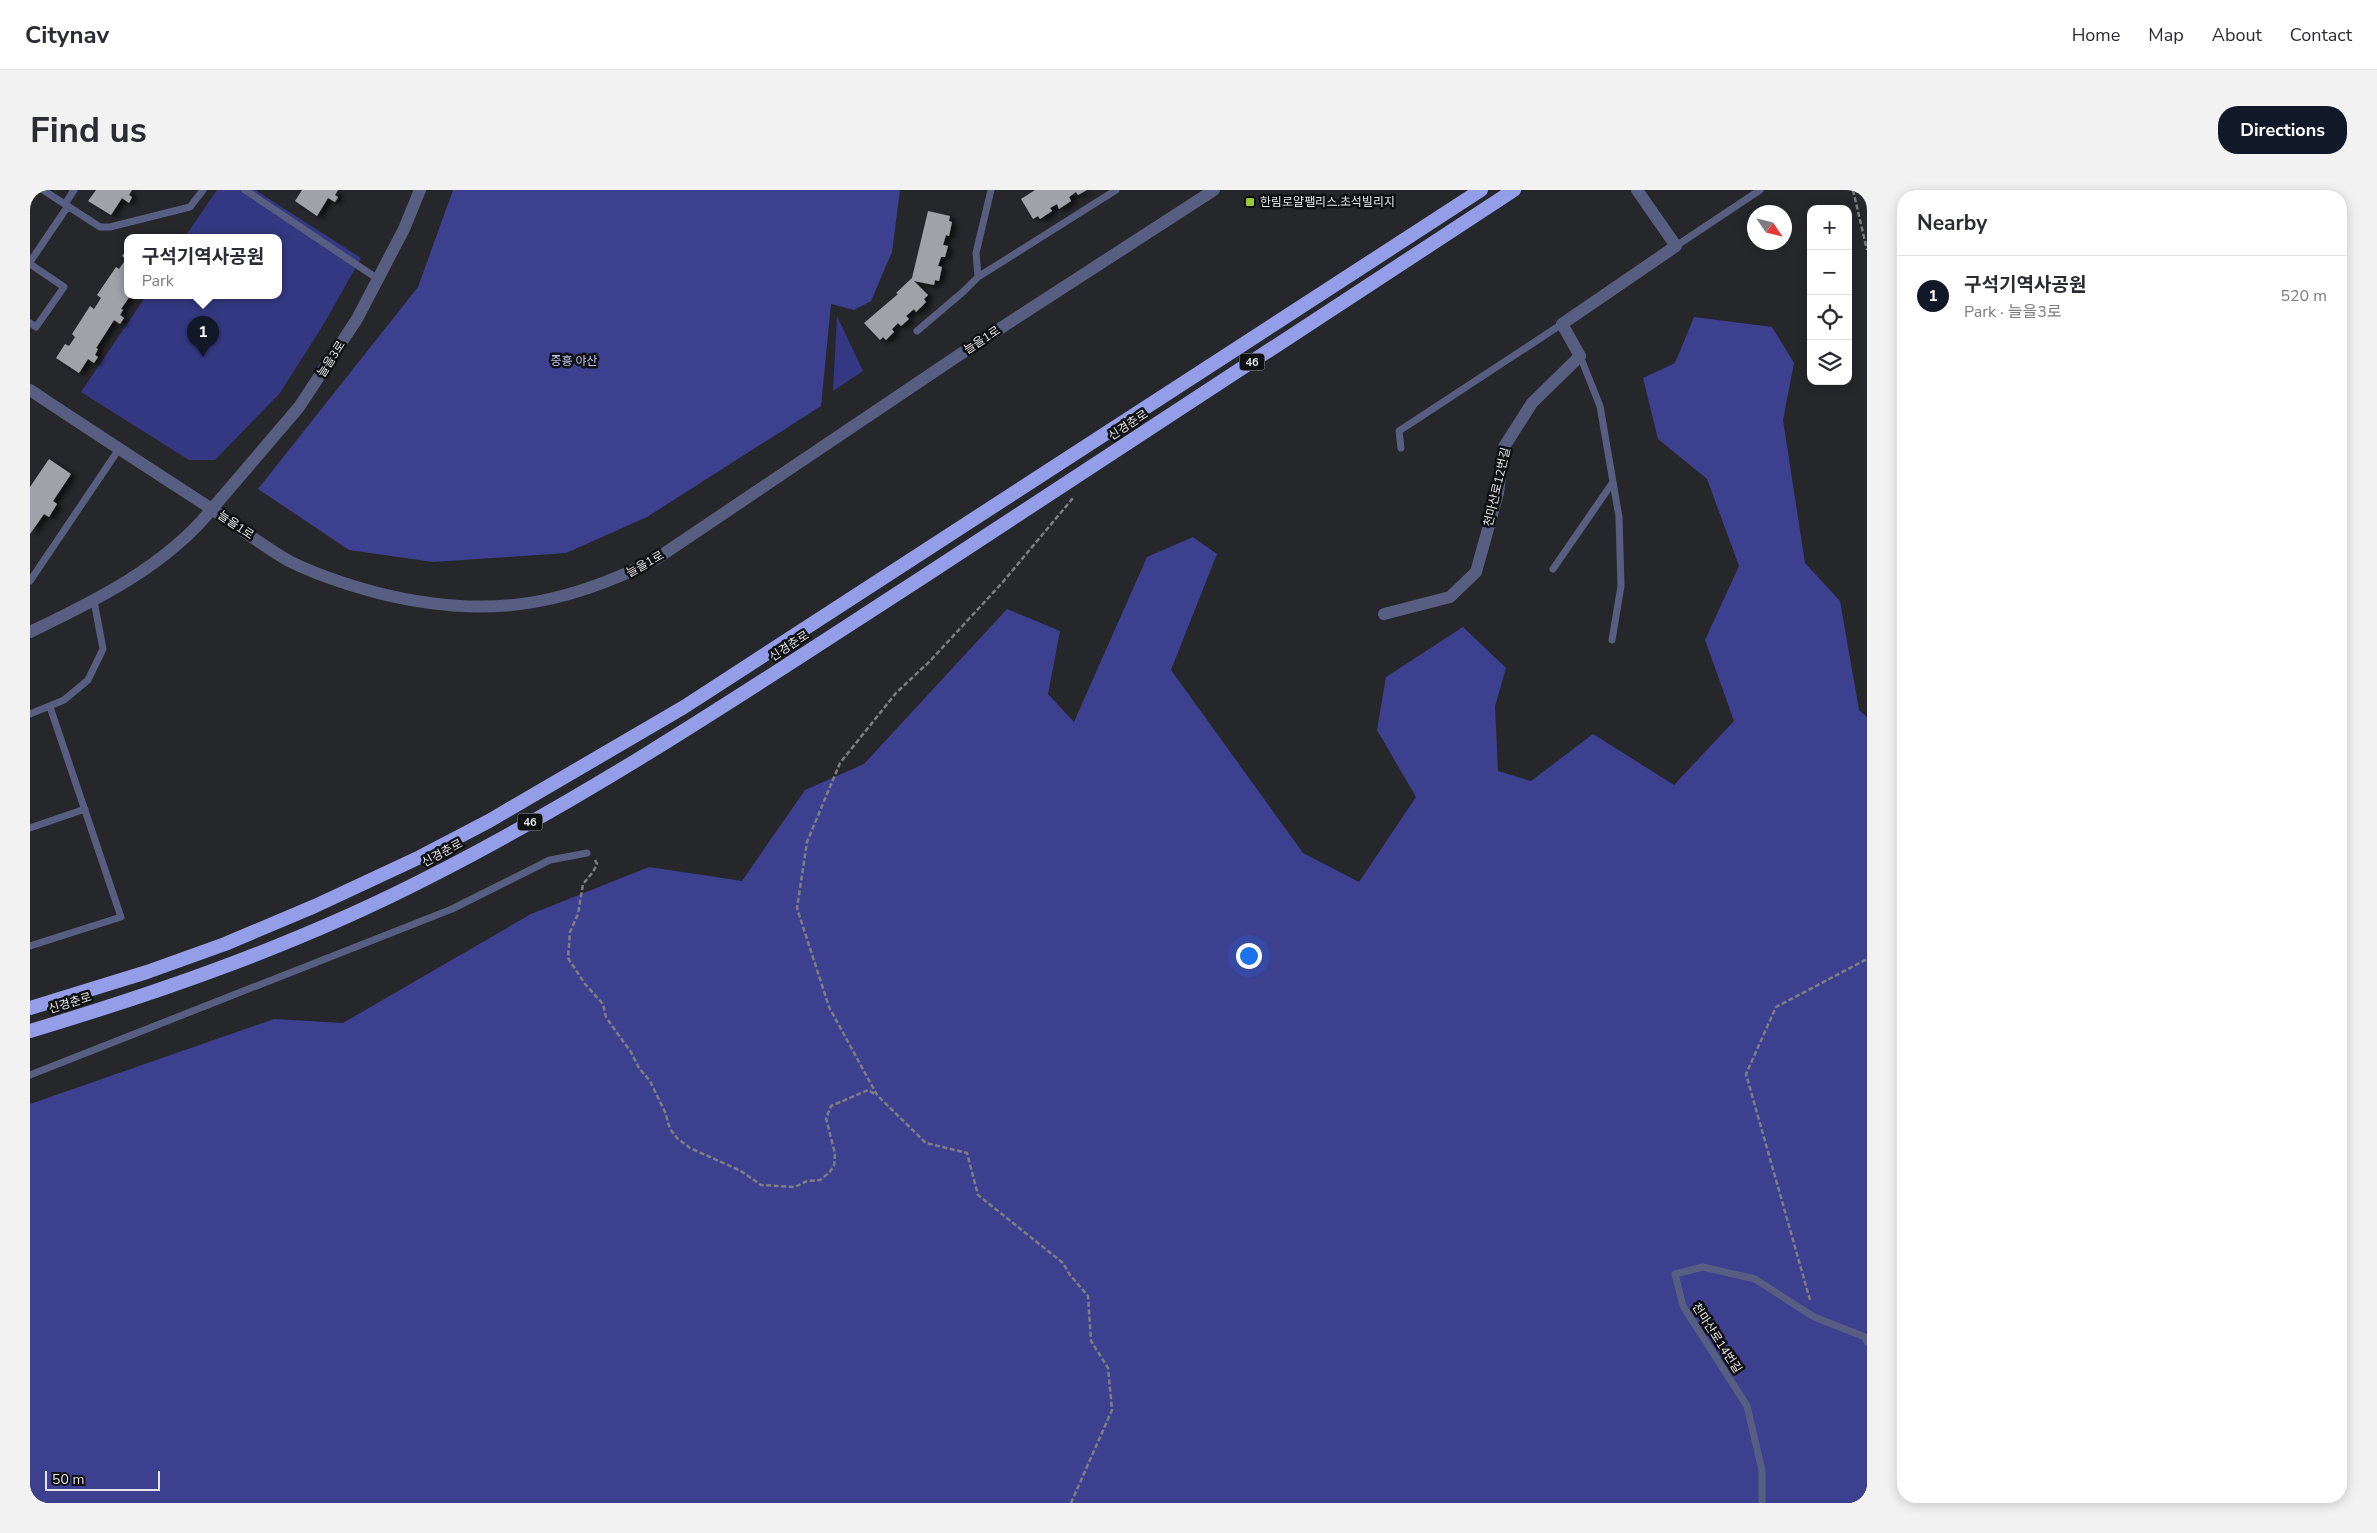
<!DOCTYPE html>
<html lang="en">
<head>
<meta charset="utf-8">
<style>
  body { margin:0; font-family:"Nunito Sans","Noto Sans KR",sans-serif; background:#f2f2f3; color:#2b2b33 }
  .controls { position:absolute; right:15px; top:15px; display:grid; overflow:hidden; border-radius:10px; box-shadow:0 2px 12px #0003 }
  .controls button { width:45px; height:45px; display:grid; place-items:center; padding:0; border:0; border-bottom:1px solid #e1e1e2; background:#fff; color:#2b2b33; font:25px sans-serif }
  .compass { position:absolute; left:1717px; top:15px; width:45px; height:45px; border-radius:50%; background:#fff; box-shadow:0 2px 12px #0003; rotate:125deg }
  .scale { position:absolute; left:15px; bottom:12px; width:115px; box-sizing:border-box; padding-left:5px; border:2px solid #e4e5e8; border-top:0; font-size:14px; line-height:18px; white-space:nowrap; color:#e4e5e8; -webkit-text-stroke:4px #0f1012; paint-order:stroke }
  .you { position:absolute; left:1218px; top:765px; width:18px; height:18px; margin:-12px; border:4px solid #fff; border-radius:50%; background:#1a73e8; box-shadow:0 0 0 8px #1a73e833 }
  .badge { display:grid; place-items:center; width:32px; height:32px; border-radius:50%; background:#111827; color:#fff; font-size:16px; font-weight:700 }
  .pin { position:absolute; translate:-50% -41px; filter:drop-shadow(0 1px 2px #0008) }
  .pin::after { content:''; position:absolute; top:26px; width:18px; height:15px; background:inherit; clip-path:polygon(0 0,100% 0,50% 100%) }
  .popup { position:absolute; left:94px; top:44px; width:158px; height:65px; box-sizing:border-box; display:grid; place-content:center; border-radius:10px; background:#fff; filter:drop-shadow(0 1px 4px #0005); font-size:16px; white-space:nowrap; color:#7c7c81 }
  .popup b { font-size:19px; color:#2b2b33 }
  .popup::after { content:''; position:absolute; left:50%; top:100%; margin-left:-10px; border:10px solid transparent; border-top-color:#fff }
  .list { margin:0; padding:0; list-style:none }
  h2 { display:flex; justify-content:space-between; align-items:center; height:65px; margin:0; padding:0 20px; font-size:21px }
  h2 small { font-size:16px; font-weight:400; color:#7c7c81 }
  .list li { display:grid; grid-template-columns:32px 1fr auto; gap:15px; align-items:center; box-sizing:border-box; height:80px; padding:0 20px; border-top:1px solid #e1e1e2 }
  .list b { display:block; font-size:19px; white-space:nowrap }
  .list p { margin:0; font-size:16px; white-space:nowrap; color:#7c7c81 }
  .list em { font-size:16px; font-style:normal; color:#7c7c81 }
  .icon { flex:none; width:28px; height:28px; fill:none; stroke:currentColor; stroke-width:2; stroke-linecap:round; stroke-linejoin:round }
  .map { position:relative; flex:none; width:1837px; height:1313px; overflow:hidden; border-radius:20px }
  header { display:flex; align-items:center; gap:30px; box-sizing:border-box; height:70px; padding:0 25px; background:#fff; border-bottom:1px solid #e1e1e2 }
  header strong { font-size:24px }
  nav { display:flex; gap:28px; margin-inline-start:auto; font-size:18px }
  .intro { display:flex; align-items:center; justify-content:space-between; box-sizing:border-box; height:120px; padding:0 30px }
  h1 { margin:0; font-size:35px }
  .button { padding:12px 22px; border-radius:20px; background:#111827; color:#fff; font-size:18px; font-weight:700 }
  main { display:flex; gap:30px; padding:0 30px }
  aside { flex:1; background:#fff; border-radius:20px; box-shadow:0 2px 12px #0003 }
  .map>svg:first-child { display:block }
</style>
</head>
<body>
<header>
<strong>Citynav</strong>
<nav><a>Home</a><a>Map</a><a>About</a><a>Contact</a></nav>
</header>
<div class="intro"><h1>Find us</h1><a class="button">Directions</a></div>
<main>
<div class="map">
<svg width="1837" height="1313" viewBox="0 0 1837 1313">
  <defs>
    <filter id="shadow"><feDropShadow dx="5.5" dy="3" stdDeviation="2.5" flood-color="#0009"/></filter>
  </defs>
  <rect width="100%" height="100%" fill="#26272b"/>
  <path fill="#343882" d="M187 0H225L331 68 295 132 250 203 185 270H159L51 202 116 106H248V48H154Z
    M807 126 833 181 803 201Z"/>
  <path fill="#3c408f" d="M423 0H870L862 62 841 111 824 120 801 114 791 216 617 327 536 363 403 372 319 360 228 299 388 97Z
    M1664 127 1742 137 1764 173 1753 230 1775 373 1810 411 1829 520 1837 527V1313H0V914L244 829 313 833 501 724 619 677 712 691 775 600 834 574 977 419 1030 441 1018 504 1044 532 1117 367 1163 347 1187 364 1141 480 1273 663 1329 692 1386 607 1347 540 1356 487 1433 437 1476 478 1465 516 1468 581 1501 591 1563 544 1644 595 1704 531 1675 450 1709 376 1677 289 1628 249 1613 188 1645 173Z"/>
  <g fill="none" stroke-linecap="round" stroke-linejoin="round">
    <path stroke="#090039" stroke-width="4.5" d="M1834 0 1837 11"/>
  </g>
  <path fill="#a0a2a8" filter="url(#shadow)" d="M66 0H102L99 5 102 7 99 13 92 8 81 25 58 11Z
    M272 0H308L305 5 308 7 305 12 298 8 287 26 265 11Z
    M1005 0H1057L1048 5 1046 2 1039 7 1041 11 1029 19 1027 14 1020 18 1022 21 1010 29 1008 26 1003 29 991 9Z
    M898 21 920 26 919 31 922 32 919 46 916 45 913 55 918 56 915 67H911L908 76 912 77 909 91 905 90 904 95 884 91 898 105 894 109 896 112 886 122 884 119 876 126 879 129 871 136 868 133 862 139 864 142 856 150 853 147 850 150 834 133 868 104 866 103 882 88Z
    M98 58 100 106 91 119 93 120 90 125 94 128 90 134 84 130 66 158 68 159 65 165 68 167 64 173 58 169 49 183 26 168 35 154 39 156 45 147 42 144 60 116 64 119 71 108 67 105 86 77 89 79 96 69 92 66Z
    M19 269 41 284 23 311 27 314 19 327 14 324 0 344V297Z"/>
  <g fill="none" stroke-linecap="round" stroke-linejoin="round">
    <path stroke="#7d7e81" stroke-width="2.5" stroke-dasharray="5 2.5" stroke-linecap="butt" d="M1823 0 1837 60
      M565 670 567 674 563 682 553 694 548 724 540 742 538 768 555 794 573 814 576 827 585 840 601 862 609 878 620 891 635 922 640 939 647 948 660 958 711 981 731 995 765 997 777 991 790 990 799 983 804 976 805 964 796 928 801 916 838 900 845 904
      M1780 1110 1716 884 1746 817 1837 769
      M1041 1313 1082 1220 1078 1178 1061 1151 1058 1106 1040 1085 1033 1073 948 1005 937 963 896 953 847 905 799 817 767 718 777 652 810 573 866 503 900 471 972 393 1043 308"/>
    <path stroke="#585e82" stroke-width="7" d="M13 0 70 37H80L160 17 173 0
      M215 0 348 89
      M35 14 44 0
      M1646 56 1730 0
      M0 72 38 16
      M0 74 34 97 6 137 0 133
      M948 87 946 63 961 0
      M887 141 934 101 948 87 1086 0
      M1550 166 1570 216 1589 327 1591 396 1582 450
      M1371 258 1369 241 1532 134
      M1523 379 1583 292
      M0 391 89 259
      M0 524 34 510 58 490 73 459 64 411
      M0 638 55 619
      M0 756 91 727 20 517
      M0 885 422 719 520 670 557 663
      M1732 1313V1280L1717 1216 1653 1116 1645 1084 1673 1077 1725 1089 1784 1127 1835 1147 1837 1152"/>
    <path stroke="#585e82" stroke-width="12" d="M1354 424 1420 407 1446 382 1468 303 1474 257 1502 213 1550 166 1532 134 1646 56 1607 0
      M0 442C65 411 136 376 182 319"/>
    <path stroke="#585e82" stroke-width="12" d="M0 200C57 238 114 275 171 312 201 331 229 354 259 371 287 385 318 395 348 403 452 429 531 418 626 369L929 165 1184 0
      M182 319 269 217 327 129 374 39 390 0"/>
    <path stroke="#949ee8" stroke-width="14" d="M0 818 117 782 195 754 285 716 390 667 459 631 654 517 1451 0
      M0 841C137 800 273 752 401 686 572 599 732 491 893 387 1091 259 1288 130 1484 0"/>
  </g>
  <rect fill="#98cb37" stroke="#0f1012" stroke-width="2" x="1215" y="7" width="10" height="10" rx="2.5"/>
  <g text-anchor="middle" dominant-baseline="central" stroke-width="5" stroke-linejoin="round" paint-order="stroke">
    <g fill="#0f1012" stroke="#a4a5a8" stroke-width="1">
      <rect x="1209.5" y="163.5" width="25" height="17" rx="4"/>
      <rect x="487.5" y="623.5" width="25" height="17" rx="4"/>
    </g>
    <g font-size="11" font-weight="bold" fill="#e4e5e8">
      <text x="1222" y="172">46</text>
      <text x="500" y="632">46</text>
    </g>
    <g font-size="12" fill="#e4e5e8" stroke="#0f1012" text-anchor="start">
      <text x="1230" y="12">한림로얄팰리스.초석빌리지</text>
    </g>
    <g font-size="12" fill="#e4e5e8" stroke="#0f1012">
      <text transform="translate(952 150) rotate(-33)">늘을1로</text>
      <text transform="translate(301 169) rotate(-57)">늘을3로</text>
      <text transform="translate(1098 235) rotate(-33)">신경춘로</text>
      <text transform="translate(1467 297) rotate(-77)">천마산로12번길</text>
      <text transform="translate(206 335) rotate(34)">늘을1로</text>
      <text transform="translate(615 374) rotate(-29)">늘을1로</text>
      <text transform="translate(759 456) rotate(-33)">신경춘로</text>
      <text transform="translate(412 663) rotate(-28)">신경춘로</text>
      <text transform="translate(40 813) rotate(-17)">신경춘로</text>
      <text transform="translate(1687 1148) rotate(57)">천마산로14번길</text>
    </g>
    <g font-size="12" fill="#bcc4f0" stroke="#0f1012">
      <text x="544" y="171">중흥 야산</text>
    </g>
  </g>
</svg>
<div class="controls">
<button>+</button>
<button>−</button>
<button><svg class="icon" aria-label="locate" viewBox="0 0 24 24"><circle cx="12" cy="12" r="6"/><path d="M12 2v4M12 18v4M2 12h4M18 12h4"/></svg></button>
<button><svg class="icon" aria-label="layers" viewBox="0 0 24 24"><path d="M12 4l9 5-9 5-9-5zM3 14l9 5 9-5"/></svg></button>
</div>
<svg class="compass" viewBox="-18 -18 36 36"><path d="M0-13l5 13h-10z" fill="#e53935"/><path d="M0 13l5-13h-10z" fill="#7c7c81"/></svg>
<div class="scale">50 m</div>
<div class="you"></div>
<div class="pin badge" style="left:173px;top:167px">1</div>
<div class="popup"><b>구석기역사공원</b>Park</div>
</div>
<aside>
<h2>Nearby<small></small></h2>
<ul class="list">
<li><span class="badge">1</span><div><b>구석기역사공원</b><p>Park · 늘을3로</p></div><em>520 m</em></li>
</ul>
</aside>
</main>
</body>
</html>
